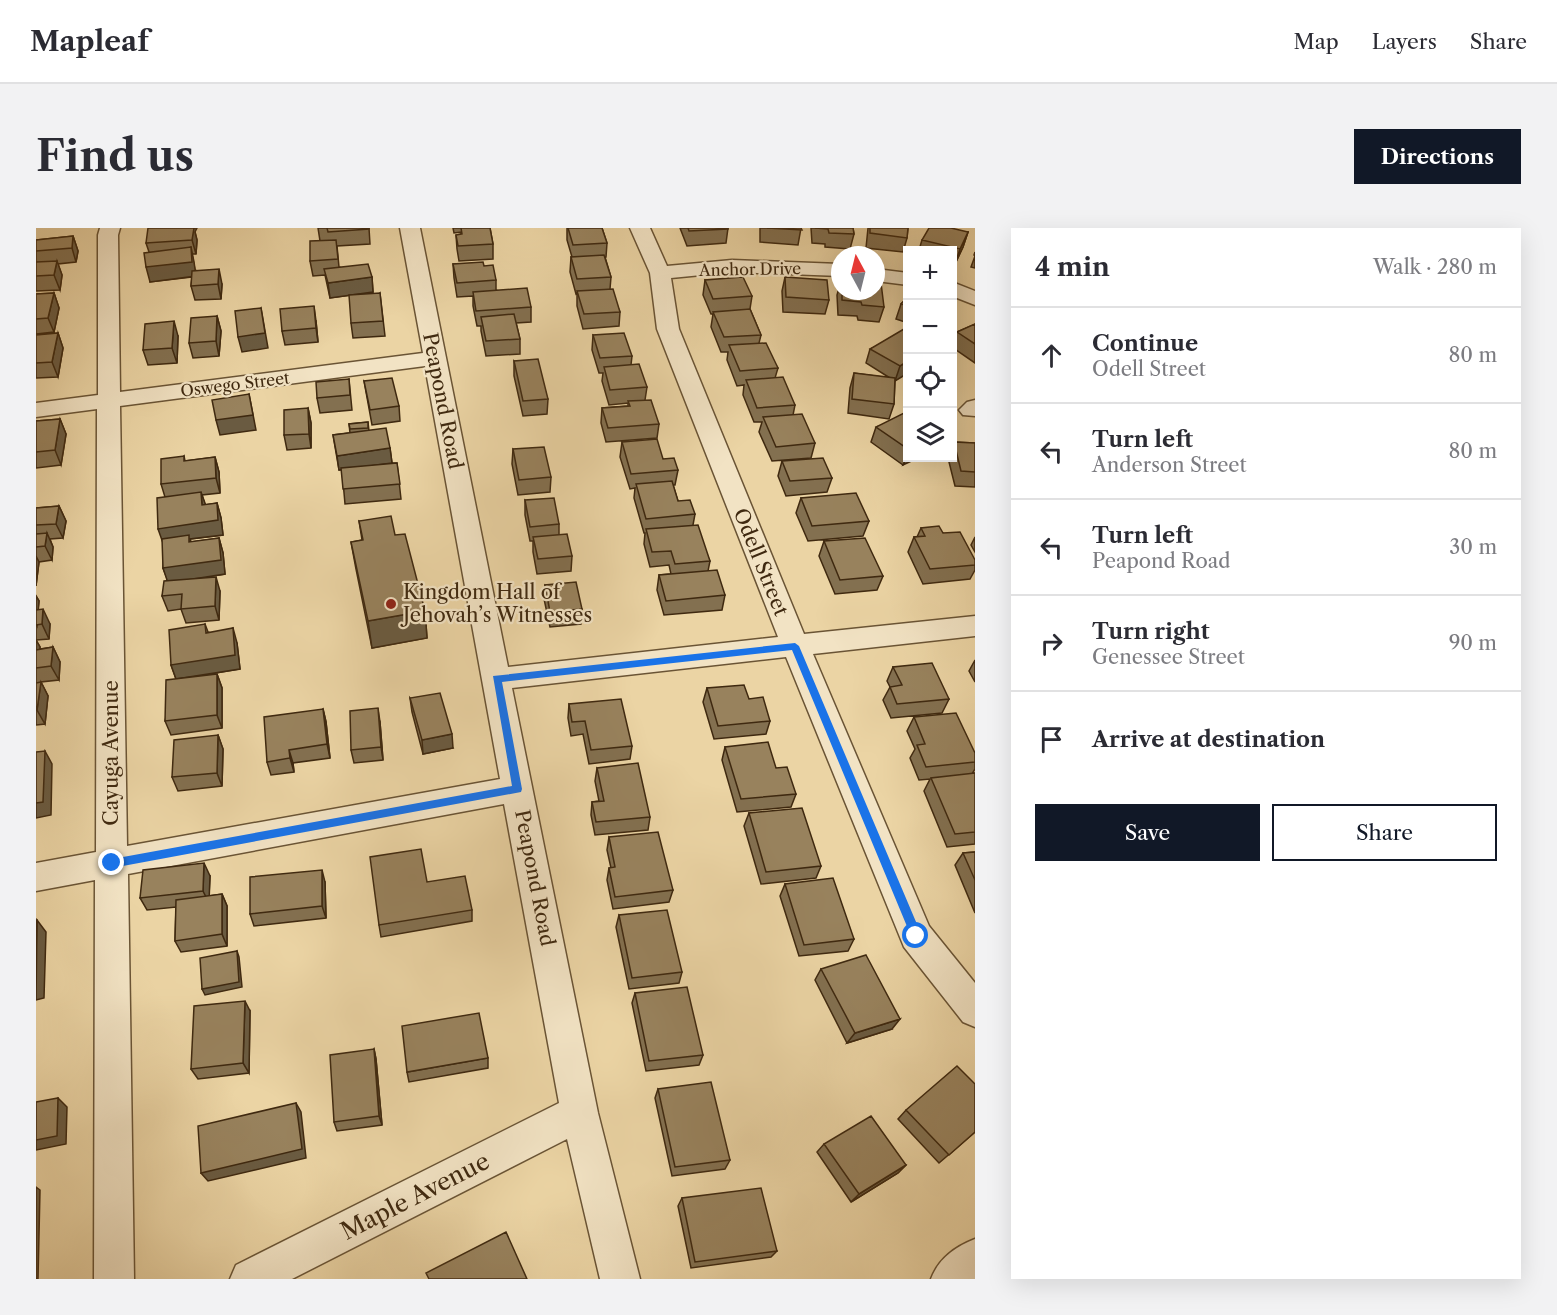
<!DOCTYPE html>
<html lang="en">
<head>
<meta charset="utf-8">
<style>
  body { margin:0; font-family:"Libre Caslon Text",serif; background:#f2f2f3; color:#2b2b33 }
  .controls { position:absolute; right:18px; top:18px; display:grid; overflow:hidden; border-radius:0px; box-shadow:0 6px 24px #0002 }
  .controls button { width:54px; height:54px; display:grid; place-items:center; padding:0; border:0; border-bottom:2px solid #e1e1e2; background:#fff; color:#2b2b33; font:30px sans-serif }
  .compass { position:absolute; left:795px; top:18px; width:54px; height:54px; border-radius:50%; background:#fff; box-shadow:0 6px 24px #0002; rotate:353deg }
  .stop { position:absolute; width:18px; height:18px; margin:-14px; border:4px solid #1a73e8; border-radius:50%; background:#fff }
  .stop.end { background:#1a73e8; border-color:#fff; box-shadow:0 2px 6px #0008 }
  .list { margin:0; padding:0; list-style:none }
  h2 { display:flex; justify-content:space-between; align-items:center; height:78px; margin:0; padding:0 24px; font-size:26px }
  h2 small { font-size:20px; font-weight:400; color:#7c7c81 }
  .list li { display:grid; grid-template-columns:39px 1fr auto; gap:18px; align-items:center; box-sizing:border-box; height:96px; padding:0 24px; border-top:2px solid #e1e1e2 }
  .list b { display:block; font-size:22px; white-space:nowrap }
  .list p { margin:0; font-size:20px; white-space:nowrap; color:#7c7c81 }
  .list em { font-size:20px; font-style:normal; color:#7c7c81 }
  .actions { display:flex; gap:12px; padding:18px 24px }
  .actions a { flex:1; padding:14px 0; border:2px solid #111827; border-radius:0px; text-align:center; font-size:21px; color:#111827 }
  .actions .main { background:#111827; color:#fff }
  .icon { flex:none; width:33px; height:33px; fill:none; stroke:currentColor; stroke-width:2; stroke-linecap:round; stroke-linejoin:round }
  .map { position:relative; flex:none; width:939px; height:1051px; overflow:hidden; border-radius:0px }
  header { display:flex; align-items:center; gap:36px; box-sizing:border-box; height:84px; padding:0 30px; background:#fff; border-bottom:2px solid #e1e1e2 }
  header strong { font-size:28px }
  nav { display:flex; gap:33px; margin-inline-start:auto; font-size:21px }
  .intro { display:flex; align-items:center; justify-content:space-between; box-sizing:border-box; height:144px; padding:0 36px }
  h1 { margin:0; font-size:42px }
  .button { padding:15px 27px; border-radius:0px; background:#111827; color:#fff; font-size:21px; font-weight:700 }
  main { display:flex; gap:36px; padding:0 36px }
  aside { flex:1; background:#fff; border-radius:0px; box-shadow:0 6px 24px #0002 }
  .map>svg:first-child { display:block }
</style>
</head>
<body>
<header>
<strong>Mapleaf</strong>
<nav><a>Map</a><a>Layers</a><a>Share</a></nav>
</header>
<div class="intro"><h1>Find us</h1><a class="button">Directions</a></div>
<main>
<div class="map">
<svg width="939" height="1051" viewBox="0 0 939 1051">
  <rect width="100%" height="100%" fill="#ebd4a4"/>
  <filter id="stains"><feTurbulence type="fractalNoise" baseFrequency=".00333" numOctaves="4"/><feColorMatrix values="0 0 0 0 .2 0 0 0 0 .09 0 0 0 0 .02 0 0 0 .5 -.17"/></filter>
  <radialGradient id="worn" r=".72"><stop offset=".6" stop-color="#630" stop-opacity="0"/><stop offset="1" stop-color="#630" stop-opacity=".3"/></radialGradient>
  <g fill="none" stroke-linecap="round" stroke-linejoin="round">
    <g stroke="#6a5435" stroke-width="3">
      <path id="minor" d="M64 0H84L82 7 84 164 387 125 364 0H384L472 439 742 409 621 101 614 45 594 0H614L631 38 696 32 804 36V48L696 44 635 50 643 101 768 406 939 388V408L777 426 893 698 939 755V799L927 794 868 719 750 429 476 460 562 885 604 1051H564L531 911 256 1051H194L200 1037 523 875 468 576 92 646 98 1051H58L59 652 0 663V635L60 624 61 181 0 189V175L62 167V7ZM389 138 464 551 91 618 84 178Z
        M840 41 872 45V57L840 53Z
        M916 54 939 63V77L916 68Z
        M939 172V188L927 187 923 182 931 174Z
        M939 1011V1051H895C903 1030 919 1019 939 1011Z"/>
    </g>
    <use href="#minor" fill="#f2e3c4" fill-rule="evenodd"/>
  </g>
  <path fill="#837050" stroke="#3f2910" stroke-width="1.5" d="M282 0H333L334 16 301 18 303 39 336 49 337 64 294 70 289 47 277 48 274 33 284 13Z
    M417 0H454L457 16V31L423 33 421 21 420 7 425 6V4L418 5Z
    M531 0H566L571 15 570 29H569L575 49 574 61 584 84 583 98 547 101 541 78V65L540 66 534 44 535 29H536L531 12Z
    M644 0H692L690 15 651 18Z
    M724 0H765L762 17 724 14Z
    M775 0H817L818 6 814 21 789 19V16L776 15Z
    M832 0H872L871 10 867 24 830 20Z
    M159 4 161 12 160 26H156L159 42 186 56 185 71 159 72 155 58 156 49 114 54 113 24 110 15Z
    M932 4 927 19 919 36 916 35V22H883L886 12Z
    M37 8 42 23 40 34 22 36 26 47 24 62 0 63V12Z
    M939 24V40L935 39 939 28 938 27Z
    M417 36 448 38 460 52V62L495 79V94L480 95 484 111V126L450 128 445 103V98H441L437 78V68L421 69 418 50Z
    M749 49 793 72 789 86 747 84 746 63Z
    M669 52 716 68 714 81 725 107 723 115 742 140 739 150 759 177 757 187 779 215 775 230 736 233 723 204 726 194H718L707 167 708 157 701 158 691 132 692 124H685L675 99 677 86H675L667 67Z
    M804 56V63H840L848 79 843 94 822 92 821 88 802 87 801 67Z
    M18 65 23 80 18 104 0 106V66Z
    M344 65 349 108 317 110 315 95Z
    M872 69V95L860 91 865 76Z
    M181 88 185 103 183 128 157 130 153 115Z
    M280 93 282 114 249 117 246 103Z
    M939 96V135L916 119V115L921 104Z
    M872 104V145L859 152 858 176 853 191 812 185 814 160 818 145 854 150 830 135 834 121Z
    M22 105 27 120 22 149 0 150V107Z
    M557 107 596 128 595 137 611 159 609 172 623 196 621 210 570 214 565 195 566 180 592 178V175L573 177 566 153 567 145H563L556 122Z
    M142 108 141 135 112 137 107 122Z
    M478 133 512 171 511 186 487 188 478 148Z
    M313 151 316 182 284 185 281 170Z
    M328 153 363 178 364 193 336 197Z
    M272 180 275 195V220L251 222 248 207Z
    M872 187V230L867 237 835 214 840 199Z
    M24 191 30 206 25 237 0 240V193Z
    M332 194 333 203 354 220 356 235H361L365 271 309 276 306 242H303L297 207 314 205 313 196Z
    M586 214 627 231 642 242 639 257H637L642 273 659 286 657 297 674 333 672 343 689 367 686 382 628 387 621 362 623 347 635 346 633 337 614 339 608 316 609 305H608L598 270 599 260 594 261 584 229Z
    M918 214 939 215V259L919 258 912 230H916V217Z
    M477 221 515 249 514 264 482 267 476 236Z
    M148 228 149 233 179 229 183 244 184 265 166 267 169 277 181 275 185 290 187 307 154 311 155 314 183 310 187 325 189 346 164 350 184 363 183 392 150 395 145 381 132 383 126 368 132 353 127 340 129 269 125 256Z
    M746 233 796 250 791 264 750 268 742 248Z
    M765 270 833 293 827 308 772 313 760 285Z
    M489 272 523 296V307L536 328 535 343 501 346 497 324V313H494L489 287Z
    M23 278 30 293 27 310 14 311 17 319 16 332 3 334 0 358V280Z
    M323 293 359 307 389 383 391 410 336 420 320 341 315 314 326 312Z
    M885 300 907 305 939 332V342L934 351 887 356 872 324 878 309H881Z
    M939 309V324L935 317Z
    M788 313 847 348 841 362 799 366 783 328Z
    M509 357 546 381 545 396 514 399 508 371Z
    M0 368 3 373 2 382 14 396 13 411 0 412 4 419V421L17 419 24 434 23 452 5 454 12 468 9 496 0 497Z
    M169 396 172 404 201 415 204 441 157 449 181 446 186 460V500L135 507 129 493 140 451 135 437Z
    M939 432V454L933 443Z
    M857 439 913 471 906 485 855 490 847 472 854 459 851 453Z
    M671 460 713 471 734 493 730 506 678 511 667 474Z
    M374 470 417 520 387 526 376 484Z
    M533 476 596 518 594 531 553 536 547 506 535 508 532 490Z
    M287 481 290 494 294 530 257 535 258 544 235 547 231 534Z
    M878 489 939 525V541L936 546 939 545V616L911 619 888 563 894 551 883 552 874 530 879 521 871 503Z
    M344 494 347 532 318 535 315 522Z
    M182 507 187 521 186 558 142 563 136 549Z
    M689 519 740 540 760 566 755 579 701 584 686 532Z
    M561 540 614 589 612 602 559 607 555 587 556 574 563 573 559 553Z
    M713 585 785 638 780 650 725 656 708 598Z
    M573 609 637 662 633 674 577 681 571 652 573 640H575L571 622Z
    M939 624V685L919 637 927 625Z
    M174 648 173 668 186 666 191 678V718L145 724 139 713 140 679 111 682 104 670Z
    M289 654 290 690 218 698 214 686Z
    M391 654 436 682V693L345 709 343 697Z
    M749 656 818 711 812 723 763 728 744 668Z
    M583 687 646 744 643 755 593 761 580 699Z
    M785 741 856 801 811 815 779 752Z
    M599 765 667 827 663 837 610 843 596 775Z
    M214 783 213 845 162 851 155 841Z
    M338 821 340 831 346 897 301 903 298 894Z
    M452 830V840L373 854 371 844Z
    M622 861 694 932 689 941 636 948 619 870Z
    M870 882 939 904 903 935 862 891Z
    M788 916 870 937 862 945 815 974 781 924Z
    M646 970 741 1023 735 1029 655 1040 642 978Z"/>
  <path fill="#6a5b41" stroke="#3f2910" stroke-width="1.5" d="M157 0H161L159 4 161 12 160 26 156 12Z
    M932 4 927 19 919 36 924 21Z
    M37 8 42 23 40 34 36 20Z
    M155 19 158 34 160 48 114 54 110 39Z
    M21 33 26 47 24 62 18 47Z
    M183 41 186 56 185 71 182 56Z
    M336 49 337 64 294 70 292 55Z
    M18 65 23 80 18 104 12 90Z
    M278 78 280 93 282 114 280 100Z
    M225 80 232 120 206 124 202 109Z
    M181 88 185 103 183 128 180 113Z
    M138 93 142 108 141 135 136 120Z
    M22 105 27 120 22 149 16 134Z
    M872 133V145L859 153 864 138Z
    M213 166 220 202 184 207 180 192Z
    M272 180 275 195V220L273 206Z
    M24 191 30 206 25 237 19 222Z
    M354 220 356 235 303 242 301 228Z
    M872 226V230H882L867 237Z
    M179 229 183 244 184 265 180 250Z
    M165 264 170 278 166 277Z
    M181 275 185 290 187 307 154 311 157 322 127 315 122 301Z
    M23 278 30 293 27 310 20 296Z
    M11 305 17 319 16 332 9 318Z
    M183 310 187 325 189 346 132 355 127 340Z
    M0 328 3 334 0 358Z
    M180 349 184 363 183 392 179 378Z
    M0 368 3 373 1 398 0 396Z
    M7 381 14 396 13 411 6 396Z
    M389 383 391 410 336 420 332 393Z
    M197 400 201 415 204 441 140 451 135 437Z
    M0 412 4 419 2 436 0 432Z
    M17 419 24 434 23 452 15 438Z
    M181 446 186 460V500L181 487Z
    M5 454 12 468 9 496 1 482Z
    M342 480 344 494 347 532 345 519Z
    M287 481 290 494 294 530 291 516Z
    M416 506 417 520 387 526 386 512Z
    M182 507 187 521 186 558 181 545Z
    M253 522 257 535 258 544 254 530Z
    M9 523 16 536 15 587 0 590V575Z
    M168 635 174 648 173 675 167 663Z
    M286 642 289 654 290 690 286 678Z
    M186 666 191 678V718L186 706Z
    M1 692 10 704 8 770 0 772Z
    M201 723 203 729 206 759 169 767 166 761Z
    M209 773 214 783 213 845 207 835Z
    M864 791 856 801 811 815 819 805Z
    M338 821 340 831 346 897 343 888Z
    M22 870 31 879 30 916 0 922V912Z
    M260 875 265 884 270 930 172 953 165 945Z
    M870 937 862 945 815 974 823 966Z
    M0 959 4 962 2 1051H0Z"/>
  <path fill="#98825d" stroke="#3f2910" stroke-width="1.5" d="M112 0H158L156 12 110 15Z
    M291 0H333V1L292 4Z
    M425 0H454L457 16 422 18 420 7 426 6Z
    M532 0H566L571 15 537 17Z
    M652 0H692V1L653 3Z
    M731 0H765L766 2Z
    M779 0H817L818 6 793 5 792 1Z
    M834 0H872L871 10 834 5Z
    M893 0H915L932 4 924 21 886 12Z
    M37 8 36 20 0 23V12Z
    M300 12 302 31 274 33V13Z
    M155 19 156 34 110 39 108 25Z
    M568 27 575 49 541 51 535 29Z
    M21 33 18 47 0 48V34Z
    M447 34 448 38 457 37 460 52 421 55 417 36Z
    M332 36 336 49 292 55 288 41Z
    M183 41 182 56 155 58 156 43Z
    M707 49 716 68 677 71 669 52Z
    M749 49 791 52 793 72 750 69Z
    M840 55H845L848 79 826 77 825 74 806 72V63H840Z
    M491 60 495 79 440 83 437 64Z
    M577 61 584 84 548 86 541 63Z
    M18 65 12 90 0 91V66Z
    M344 65 347 93 315 95 313 67Z
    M872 69V78L865 76Z
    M278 78 280 100 246 103 244 81Z
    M225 80 229 105 202 109 199 83Z
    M714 81 725 107 688 109 677 84Z
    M478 86 484 111 450 113 445 89Z
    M181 88 180 113 153 115 155 90Z
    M138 93 136 120 107 122 109 96Z
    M939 96V116L921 104Z
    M868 101 872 104V133L864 138 834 121Z
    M22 105 16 134 0 135V107Z
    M588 105 596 128 564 130 557 107Z
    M730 115 742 140 704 143 693 117Z
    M502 131 512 171 487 173 478 133Z
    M603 136 611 159 574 162 568 139Z
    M818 145 859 150 858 176 816 171Z
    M747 149 759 177 721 180 710 152Z
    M356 150 363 178 334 182 328 153Z
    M313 151 314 167 281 170 280 154Z
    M213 166 217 187 180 192 176 172Z
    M615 172 623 196 572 200 566 180 594 178 592 173Z
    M272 180 273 206 248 207V182Z
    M868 185 872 187V221L840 199Z
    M766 186 779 215 740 219 727 189Z
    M24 191 19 222 0 224V193Z
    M332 194V200L314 201 313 196Z
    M350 200 354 220 301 228 297 207Z
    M621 211 627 231 638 230 642 242 595 246 586 214Z
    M918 214 939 215V244L925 243Z
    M508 219 515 249 483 252 477 221Z
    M148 228V233L179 229 180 250 125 256V231Z
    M787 230 796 250 754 253 746 233Z
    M361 235 364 256 307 261 305 240Z
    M636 253 642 273 654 272 659 286 610 291 600 256Z
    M165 264 166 277 181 275 182 292 122 301 121 270Z
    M820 265 833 293 776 298 765 270Z
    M518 270 523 296 494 299 489 272Z
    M23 278 20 296 0 297V280Z
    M355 288 359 307 369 306 389 383 332 393 315 314 327 312 323 293Z
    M662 297 674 333 639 336 635 323 616 324 610 301Z
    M903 298 907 305 924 304 939 332V337L894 341 878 309 889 308 885 300Z
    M11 305 9 318 0 319V306Z
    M531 306 536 328 502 331 497 309Z
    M153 307V314L183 310 185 332 127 340 126 311Z
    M829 310 847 348 804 352 788 313Z
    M681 342 689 367 630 373 623 347Z
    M180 349 179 378 145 381 146 366 126 368 128 353Z
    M540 354 546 381 514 384 509 357Z
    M7 381 6 396 0 397V382Z
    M169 396 170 405 197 400 199 427 135 437 133 402Z
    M17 419 15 438 0 440V422Z
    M896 435 913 471 861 476 854 459 866 457 857 439Z
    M181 446V487L129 493 130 452Z
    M5 454 1 482H0V455Z
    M708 457 713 471 727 469 734 493 682 498 671 460Z
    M404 465 416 506 386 512 374 470Z
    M585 471 596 518 555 522 549 493 536 494 533 476Z
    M342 480 345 519 315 522 314 483Z
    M287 481 291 516 253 522 254 530 231 534 228 489Z
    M920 485 939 525V534L890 539 881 517 889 516 878 489Z
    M182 507 181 545 136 549 138 512Z
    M732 514 740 540 751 539 760 566 705 571 689 519Z
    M9 523 7 574 0 575V524Z
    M602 535 614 589 560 594 556 574 568 573 561 540Z
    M939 545V604L919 606 895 550Z
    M766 580 785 638 730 644 713 585Z
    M622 604 637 662 579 669 573 640 579 639 573 609Z
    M385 621 391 654 429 648 436 682 343 697 334 629Z
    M939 624V652L927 625Z
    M168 635 167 663 104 670 107 642Z
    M286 642V678L214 686V649Z
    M797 650 818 711 768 717 749 656Z
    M186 666V706L139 713 140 672Z
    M631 682 646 744 596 750 583 687Z
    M0 692H1L0 726Z
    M201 723 203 754 166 761 164 730Z
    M830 727 864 791 819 805 785 741Z
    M651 759 667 827 613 833 599 765Z
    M209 773 207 835 155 841 158 778Z
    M443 785 452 830 371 844 366 798Z
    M338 821 343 888 298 894 294 827Z
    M921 838 939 856V904L913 927 870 882Z
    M675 854 694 932 639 939 622 861Z
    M22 870 21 908 0 912V874Z
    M260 875 266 921 165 945 162 898Z
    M835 888 870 937 823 966 788 916Z
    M725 960 741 1023 659 1034 646 970Z
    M470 1004 491 1051H393L390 1045Z"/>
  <path fill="#1a73e8" d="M759 415 763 418 886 708 884 712 880 713 875 708 756 422 466 454 486 561 485 564 76 640 71 635 76 631 476 558 457 448Z"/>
  <circle fill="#8f2418" stroke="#f2e3c4" stroke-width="2" cx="355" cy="376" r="6"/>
  <g text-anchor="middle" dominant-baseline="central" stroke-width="4.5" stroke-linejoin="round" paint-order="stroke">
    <g font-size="16" fill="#3f2910" stroke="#f2e3c4">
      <text transform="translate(714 41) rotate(-1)">Anchor Drive</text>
      <text transform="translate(199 156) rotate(-7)">Oswego Street</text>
    </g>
    <g font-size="20" fill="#3f2910" stroke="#f2e3c4">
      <text transform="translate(407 173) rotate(79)">Peapond Road</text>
      <text transform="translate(725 334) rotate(68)">Odell Street</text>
      <text transform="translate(75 525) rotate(-90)">Cayuga Avenue</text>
      <text transform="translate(499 650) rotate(79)">Peapond Road</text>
    </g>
    <g font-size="20" fill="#3f2910" stroke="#f2e3c4" text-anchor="start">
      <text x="367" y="364">Kingdom Hall of<tspan x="367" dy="23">Jehovah’s Witnesses</tspan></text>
    </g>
    <g font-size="24" fill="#3f2910" stroke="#f2e3c4">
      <text transform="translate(379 968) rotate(-27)">Maple Avenue</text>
    </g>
  </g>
  <rect width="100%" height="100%" filter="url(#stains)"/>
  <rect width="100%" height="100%" fill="url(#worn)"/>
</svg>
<div class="controls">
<button>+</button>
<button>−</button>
<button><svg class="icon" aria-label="locate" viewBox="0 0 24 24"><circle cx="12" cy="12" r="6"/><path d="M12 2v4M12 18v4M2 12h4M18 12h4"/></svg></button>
<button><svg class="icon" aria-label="layers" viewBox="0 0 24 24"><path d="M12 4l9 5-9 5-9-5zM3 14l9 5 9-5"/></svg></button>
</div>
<svg class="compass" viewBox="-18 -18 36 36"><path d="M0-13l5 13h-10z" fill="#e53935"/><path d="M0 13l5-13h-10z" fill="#7c7c81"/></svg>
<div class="stop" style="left:880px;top:708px"></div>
<div class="stop end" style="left:76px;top:635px"></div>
</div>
<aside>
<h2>4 min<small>Walk · 280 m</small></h2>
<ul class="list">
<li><svg class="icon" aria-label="ahead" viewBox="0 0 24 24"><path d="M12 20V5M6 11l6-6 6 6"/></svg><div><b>Continue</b><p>Odell Street</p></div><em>80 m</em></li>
<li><svg class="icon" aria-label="left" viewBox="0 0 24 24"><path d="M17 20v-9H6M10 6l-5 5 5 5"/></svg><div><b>Turn left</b><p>Anderson Street</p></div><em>80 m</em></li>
<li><svg class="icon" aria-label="left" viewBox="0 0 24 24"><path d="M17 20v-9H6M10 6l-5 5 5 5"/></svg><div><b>Turn left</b><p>Peapond Road</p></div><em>30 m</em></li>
<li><svg class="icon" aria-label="right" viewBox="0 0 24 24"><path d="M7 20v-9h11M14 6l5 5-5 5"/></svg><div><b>Turn right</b><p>Genessee Street</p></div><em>90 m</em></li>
<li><svg class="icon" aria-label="arrive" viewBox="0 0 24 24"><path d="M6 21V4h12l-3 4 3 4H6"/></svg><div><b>Arrive at destination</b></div></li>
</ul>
<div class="actions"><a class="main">Save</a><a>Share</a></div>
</aside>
</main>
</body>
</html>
